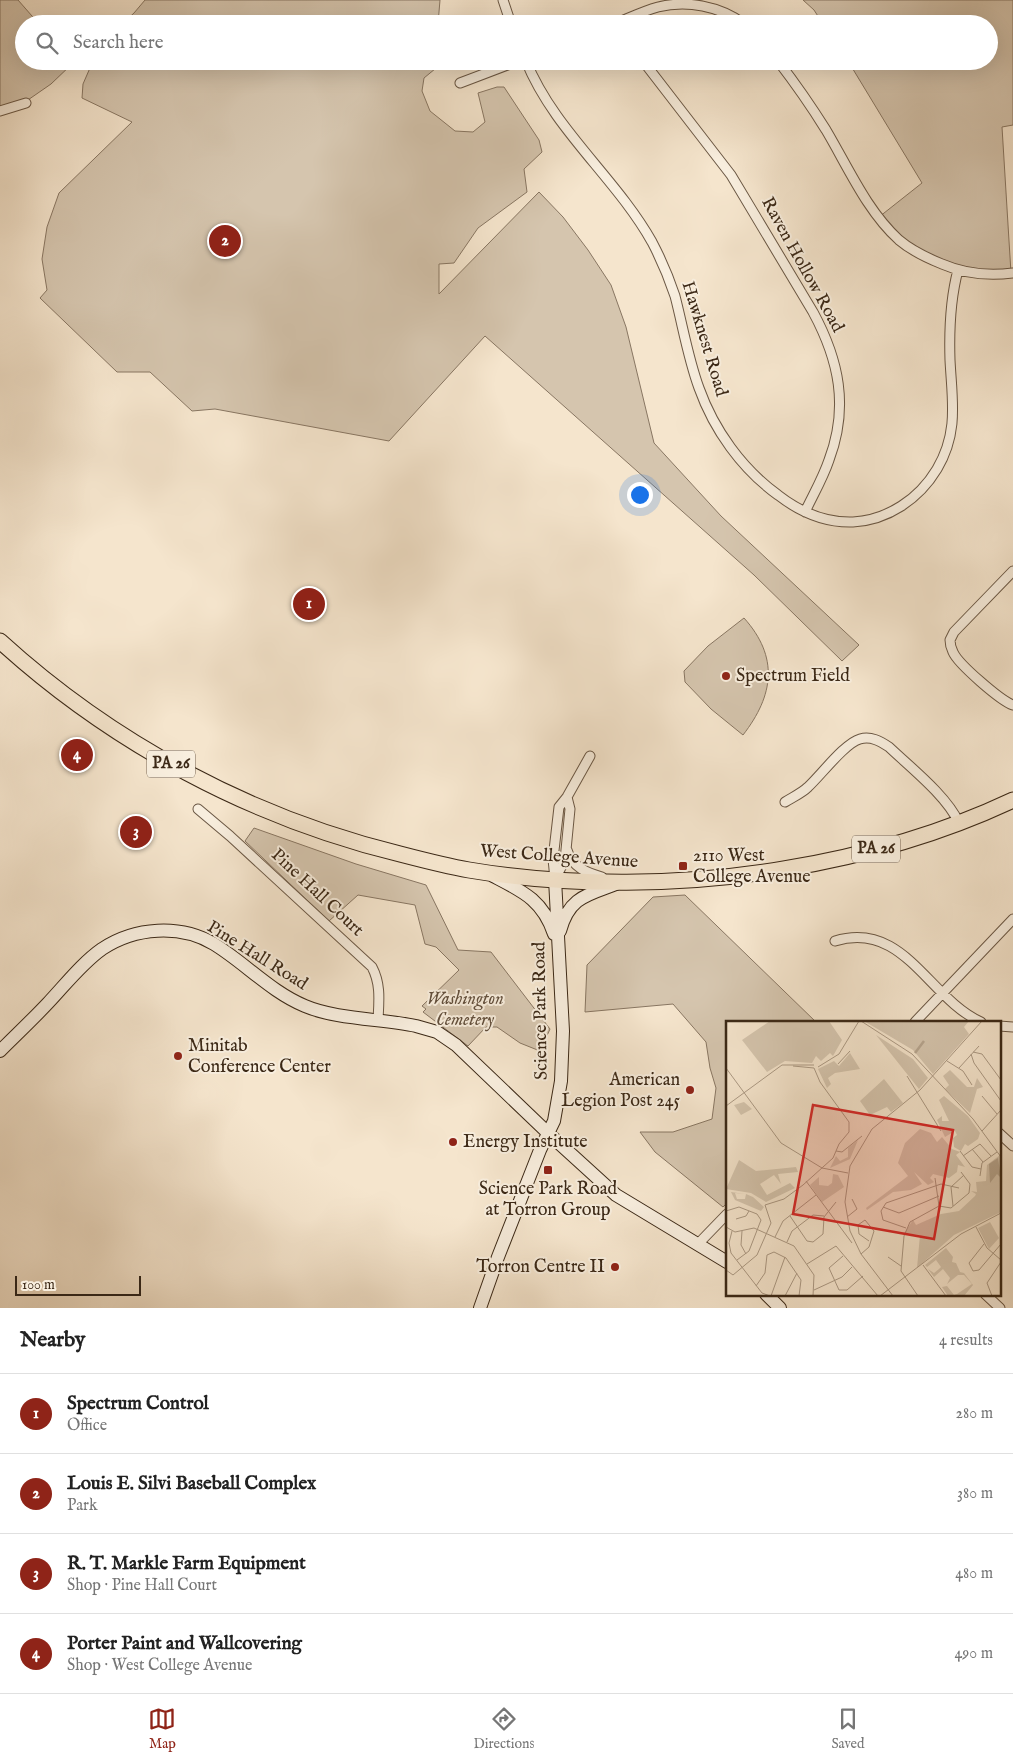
<!DOCTYPE html>
<html lang="en">
<head>
<meta charset="utf-8">
<style>
  body { margin:0; font-family:"IM FELL English",serif; background:#f2f2f2; color:#222 }
  .scale { position:absolute; left:15px; bottom:12px; width:126px; box-sizing:border-box; padding-left:5px; border:2px solid #3b2816; border-top:0; font-size:14px; line-height:18px; white-space:nowrap; color:#3b2816; -webkit-text-stroke:4px #f8eede; paint-order:stroke }
  .you { position:absolute; left:639px; top:494px; width:18px; height:18px; margin:-12px; border:4px solid #fff; border-radius:50%; background:#1a73e8; box-shadow:0 0 0 8px #1a73e833 }
  .badge { display:grid; place-items:center; width:32px; height:32px; border-radius:50%; background:#8f2418; color:#fff; font-size:16px; font-weight:700 }
  .pin { position:absolute; translate:-50% -50%; border:2px solid #fff; box-shadow:0 1px 5px #0006 }
  .list { margin:0; padding:0; list-style:none }
  h2 { display:flex; justify-content:space-between; align-items:center; height:65px; margin:0; padding:0 20px; font-size:21px }
  h2 small { font-size:16px; font-weight:400; color:#767676 }
  .list li { display:grid; grid-template-columns:32px 1fr auto; gap:15px; align-items:center; box-sizing:border-box; height:80px; padding:0 20px; border-top:1px solid #e0e0e0 }
  .list b { display:block; font-size:19px; white-space:nowrap }
  .list p { margin:0; font-size:16px; white-space:nowrap; color:#767676 }
  .list em { font-size:16px; font-style:normal; color:#767676 }
  .icon { flex:none; width:28px; height:28px; fill:none; stroke:currentColor; stroke-width:2; stroke-linecap:round; stroke-linejoin:round }
  .map { position:relative; flex:none; width:1013px; height:1308px; overflow:hidden }
  .search { position:absolute; background:#fff; box-shadow:0 5px 20px #0002; left:15px; right:15px; top:15px; height:55px; display:flex; align-items:center; gap:12px; box-sizing:border-box; padding:0 18px; border-radius:28px; color:#767676; font-size:19px }
  .sheet { height:385px; background:#fff }
  nav { display:flex; justify-content:space-around; align-items:center; box-sizing:border-box; height:70px; border-top:1px solid #e0e0e0; background:#fff; font-size:14px; color:#767676 }
  nav a { display:grid; justify-items:center; gap:2px }
  nav .on { color:#8f2418 }
  .map>svg:first-child { display:block }
</style>
</head>
<body>
<div class="map">
<svg width="1013" height="1308" viewBox="0 0 1013 1308">
  <rect width="100%" height="100%" fill="#f5e5cd"/>
  <filter id="stains"><feTurbulence type="fractalNoise" baseFrequency=".004" numOctaves="4"/><feColorMatrix values="0 0 0 0 .2 0 0 0 0 .09 0 0 0 0 .02 0 0 0 .5 -.17"/></filter>
  <radialGradient id="worn" r=".72"><stop offset=".6" stop-color="#630" stop-opacity="0"/><stop offset="1" stop-color="#630" stop-opacity=".3"/></radialGradient>
  <path fill="#d5c5ae" stroke="#887662" d="M0 0H18L39 24H24V61H72L73 63 51 84 25 102 0 112Z
    M145 0H440L438 24H122L134 13Z
    M803 0H1013V125L1002 127 1011 273 967 272 918 253 879 217 922 183 848 61H989V24H823L814 10Z
    M93 61H441V64L424 78 422 91 430 111 455 131 473 132 485 122 478 93 497 87H504L539 140 542 152 524 169 527 192 478 228 454 263 439 264V294L539 192 563 217 588 250 611 285 626 327 654 443 721 516 859 645 842 661 754 575 485 336 389 441 215 409 192 411 150 372H117L40 298 47 290 42 259 47 227 59 193 132 122 82 98 83 84Z
    M744 618C779 657 774 695 743 735L711 709 685 682 684 671 708 646Z
    M254 828 356 864 426 885 458 950 491 952 550 1029 540 1051 520 1043 497 1027H486L468 1046 423 1012 426 1009 422 1006 459 970 436 947 425 944 415 905 358 895 329 921 245 841Z
    M685 895 816 1022H727V1203L723 1207 655 1152 640 1132H673L712 1119 716 1088 710 1068 706 1042 673 1004 585 1012 587 965 653 897Z"/>
  <g fill="none" stroke-linecap="round" stroke-linejoin="round">
    <g stroke="#6a5744" stroke-width="11">
      <path id="street" d="M503 0 511 24
        M614 24C629 18 643 11 658 7 687 0 720 6 744 24
        M526 61C554 130 616 178 652 242 661 259 669 278 675 296 683 327 688 358 699 388 714 430 742 469 778 495 800 512 825 523 853 522 888 520 919 499 937 469 959 432 952 400 950 360 949 329 950 300 958 270
        M643 61 731 175 813 312C839 360 849 407 829 460 823 478 813 495 805 512
        M778 61C795 83 811 106 826 130 848 167 867 211 899 240 912 251 927 258 942 264 965 274 989 276 1013 273
        M460 83 518 61
        M0 111 26 103
        M1013 571 954 632 950 640C950 644 951 648 953 652 958 664 1001 701 1013 705
        M785 802C793 797 802 793 808 787 821 775 845 743 860 739 871 736 880 741 889 747 910 767 947 796 959 823
        M198 809 230 836 372 967C381 984 379 1001 378 1020
        M567 850C572 867 587 873 602 877
        M555 879 553 859 559 807 567 797 590 756
        M555 879 565 860 570 809 567 797
        M835 941C904 920 928 998 981 1022
        M915 1022 1013 919
        M999 1026 1013 1027
        M999 1133 1013 1146
        M697 1245 727 1214
        M985 1294 1000 1308"/>
    </g>
    <g stroke="#3b2816" stroke-width="14">
      <path id="secondary" d="M493 876C522 891 543 900 554 934
        M560 931C569 897 587 895 616 884
        M0 1051C16 1035 33 1019 48 1003 65 985 82 963 102 949 135 927 180 924 214 944 245 963 271 992 305 1006 335 1019 383 1019 416 1026L437 1032 456 1045 549 1134 616 1195 727 1262
        M766 1294 780 1308
        M480 1308 498 1257 540 1150 554 1121 561 1081 563 1031 555 879"/>
    </g>
    <g stroke="#3b2816" stroke-width="17">
      <path id="primary" d="M0 641C113 744 252 818 400 854 423 860 446 866 469 870 570 887 683 886 784 869 863 856 941 834 1013 800"/>
    </g>
    <use href="#street" stroke="#f8eede" stroke-width="9"/>
    <use href="#secondary" stroke="#f8eede" stroke-width="12"/>
    <use href="#primary" stroke="#f5e5cd" stroke-width="15"/>
  </g>
  <g fill="#8f2418" stroke="#f8eede" stroke-width="2">
    <circle cx="726" cy="676" r="5"/>
    <rect x="678" y="861" width="10" height="10" rx="2.5"/>
    <circle cx="178" cy="1056" r="5"/>
    <circle cx="690" cy="1090" r="5"/>
    <circle cx="453" cy="1142" r="5"/>
    <rect x="543" y="1165" width="10" height="10" rx="2.5"/>
    <circle cx="615" cy="1267" r="5"/>
  </g>
  <g text-anchor="middle" dominant-baseline="central" stroke-width="4" stroke-linejoin="round" paint-order="stroke">
    <g fill="#f8eede" stroke="#746352" stroke-width="1">
      <rect x="147" y="750.5" width="48" height="27" rx="4"/>
      <rect x="852" y="835.5" width="48" height="27" rx="4"/>
    </g>
    <g font-size="16" font-weight="bold" fill="#3b2816">
      <text x="171" y="764">PA 26</text>
      <text x="876" y="849">PA 26</text>
    </g>
    <g font-size="18" fill="#3b2816" stroke="#f8eede">
      <text transform="translate(802 265) rotate(61)">Raven Hollow Road</text>
      <text transform="translate(704 339) rotate(73)">Hawknest Road</text>
      <text transform="translate(559 857) rotate(4)">West College Avenue</text>
      <text transform="translate(317 893) rotate(43)">Pine Hall Court</text>
      <text transform="translate(257 956) rotate(32)">Pine Hall Road</text>
      <text transform="translate(541 1011) rotate(-91)">Science Park Road</text>
    </g>
    <g font-size="18" fill="#3b2816" stroke="#f8eede" text-anchor="start">
      <text x="736" y="676">Spectrum Field</text>
      <text x="693" y="856">2110 West<tspan x="693" dy="21">College Avenue</tspan></text>
      <text x="188" y="1046">Minitab<tspan x="188" dy="21">Conference Center</tspan></text>
      <text x="680" y="1080" text-anchor="end">American<tspan x="680" dy="21">Legion Post 245</tspan></text>
      <text x="463" y="1142">Energy Institute</text>
      <text x="548" y="1189" text-anchor="middle">Science Park Road<tspan x="548" dy="21">at Torron Group</tspan></text>
      <text x="605" y="1267" text-anchor="end">Torron Centre II</text>
    </g>
    <g font-size="18" font-style="italic" fill="#624f3c" stroke="#f8eede">
      <text x="465" y="999">Washington<tspan x="465" dy="21">Cemetery</tspan></text>
    </g>
  </g>
  <g transform="translate(726 1021)">
    <rect width="275" height="275" fill="#f5e5cd"/>
    <path d="M44 0H103L116 19 107 35 104 32 95 40 90 35 86 42 59 40 41 51 16 19ZM138 0H243L238 6 243 13 207 53 187 29ZM150 14 187 38 202 57 193 68ZM124 32 134 48 109 52 102 57 105 63 101 67 92 48 108 40 113 45ZM224 49 241 66H248L251 57 257 66 251 68 244 92 219 68 223 64 217 55ZM158 58 177 82 165 91 161 86 144 94 134 80ZM218 75 242 95 254 112 252 118 242 125 239 123 235 130 228 126 227 117 231 114 229 110 219 116 211 99 216 95V100H223L213 79ZM18 81 26 88 15 94 8 84ZM194 108 205 112 211 121 216 116 226 128 234 131 230 134 239 146 232 144 231 151 223 157 207 153 204 157 208 161 202 164 188 151 196 163 185 169 167 171 141 189 140 187 182 155 172 142 179 122ZM132 119 124 138 104 147 110 135 114 140 122 136V127ZM274 134 275 191 228 214 191 247 194 214 178 212 187 199 190 204 215 193 233 190 249 175 250 173 245 170 251 171 250 161 260 160 261 144ZM13 139 30 150 70 146 72 151 52 153 55 163 48 154 34 163 41 174 64 162 69 167 40 181 25 172 0 168ZM107 153 112 154 118 166 96 181 84 164 93 156V164L102 165 106 162ZM5 171 19 173 9 172 11 178H19L20 173 27 176 38 186 35 190 9 179ZM264 201 273 217 263 228 252 207ZM220 227 227 236 226 241 230 242 234 251 238 252 247 264 238 275H222L216 266 221 265 228 274 231 273 246 263 238 254H232L221 263 224 257 217 248 208 256 202 248 208 252 213 248 215 246 210 239 201 246 199 244Z" fill="#d5c5ae"/>
    <path d="M272 137 275 157 271 153 264 162 263 143Z" fill="#b6a58f"/>
    <path fill="none" stroke="#b6a58f" stroke-width="2.5" d="M189 32 198 20"/>
    <path fill="none" stroke="#ab9984" stroke-width="1" d="M135 0 186 33 247 98 275 136M247 31 256 33 275 59M245 33 248 42 275 80M221 40 237 50 246 64M112 43 124 30M67 45 88 47M92 46 113 33 133 0M0 47 55 122 96 147 122 152M233 47 253 25M181 55 215 110M256 75 271 93M0 85 56 44H88M256 110 275 89M246 128 257 141M110 130 116 131 136 115M234 130 246 146 255 148M237 135 254 123 265 135M254 155 256 142 271 131M80 160 126 222M213 185 225 187 243 172 244 163 235 151M227 185 225 166 238 154M157 186 173 192 213 175M0 190 13 186 31 193 35 199 23 230 11 239M64 195 81 220 87 221 97 213 98 196 110 181M121 196 131 188 126 178M10 198 20 195 23 190M0 206 9 211 28 207 68 225 88 254 87 275M250 206 261 227 275 239M180 207 157 199 155 190 160 182 215 163 233 167M6 210 3 222 5 232 36 272 44 275M16 210 15 224 20 233M49 216 57 200 90 174M61 221 66 210 87 194 98 195M258 223 243 242 247 250 253 249 275 223M135 233 143 226 148 210 139 199 132 204 133 213 143 220M117 235 103 247 113 269H121L137 255M162 236 175 245M81 243 110 225 152 275M197 244 220 275M0 249 7 254 31 234 45 202 39 184 58 178 77 164 107 137 113 123 123 111V101L94 61 88 47M30 265 39 252 41 234 48 231 60 237 75 259 73 275M88 269 116 256 126 246M45 275 59 236M59 275 71 252M154 275 235 213 275 192M167 275 135 233 124 210 119 181 124 145 146 108 194 69 256 0M192 275 175 250 178 215 184 201 213 185 209 157M266 275 261 262 275 241"/>
    <path fill="#d62828" fill-opacity="0.15" stroke="#d62828" stroke-width="2.5" d="M87 84 227 109 208 218 67 193Z"/>
    <rect width="275" height="275" fill="none" stroke="#3b2816" stroke-width="2.5"/>
  </g>
  <rect width="100%" height="100%" filter="url(#stains)"/>
  <rect width="100%" height="100%" fill="url(#worn)"/>
</svg>
<div class="scale">100 m</div>
<div class="you"></div>
<div class="pin badge" style="left:309px;top:604px">1</div>
<div class="pin badge" style="left:225px;top:241px">2</div>
<div class="pin badge" style="left:136px;top:832px">3</div>
<div class="pin badge" style="left:77px;top:755px">4</div>
<div class="search"><svg class="icon" aria-label="search" viewBox="0 0 24 24"><circle cx="10" cy="10" r="6"/><path d="M15 15l6 6"/></svg>Search here</div>
</div>
<section class="sheet">
<h2>Nearby<small>4 results</small></h2>
<ul class="list">
<li><span class="badge">1</span><div><b>Spectrum Control</b><p>Office</p></div><em>280 m</em></li>
<li><span class="badge">2</span><div><b>Louis E. Silvi Baseball Complex</b><p>Park</p></div><em>380 m</em></li>
<li><span class="badge">3</span><div><b>R. T. Markle Farm Equipment</b><p>Shop · Pine Hall Court</p></div><em>480 m</em></li>
<li><span class="badge">4</span><div><b>Porter Paint and Wallcovering</b><p>Shop · West College Avenue</p></div><em>490 m</em></li>
</ul>
</section>
<nav>
<a class="on"><svg class="icon" aria-label="map" viewBox="0 0 24 24"><path d="M3 6l6-2 6 2 6-2v14l-6 2-6-2-6 2zM9 4v14M15 6v14"/></svg>Map</a>
<a><svg class="icon" aria-label="directions" viewBox="0 0 24 24"><path d="M12 3l9 9-9 9-9-9zM9 14v-3h6M13 9l2 2-2 2"/></svg>Directions</a>
<a><svg class="icon" aria-label="saved" viewBox="0 0 24 24"><path d="M7 4h10v16l-5-4-5 4z"/></svg>Saved</a>
</nav>
</body>
</html>
